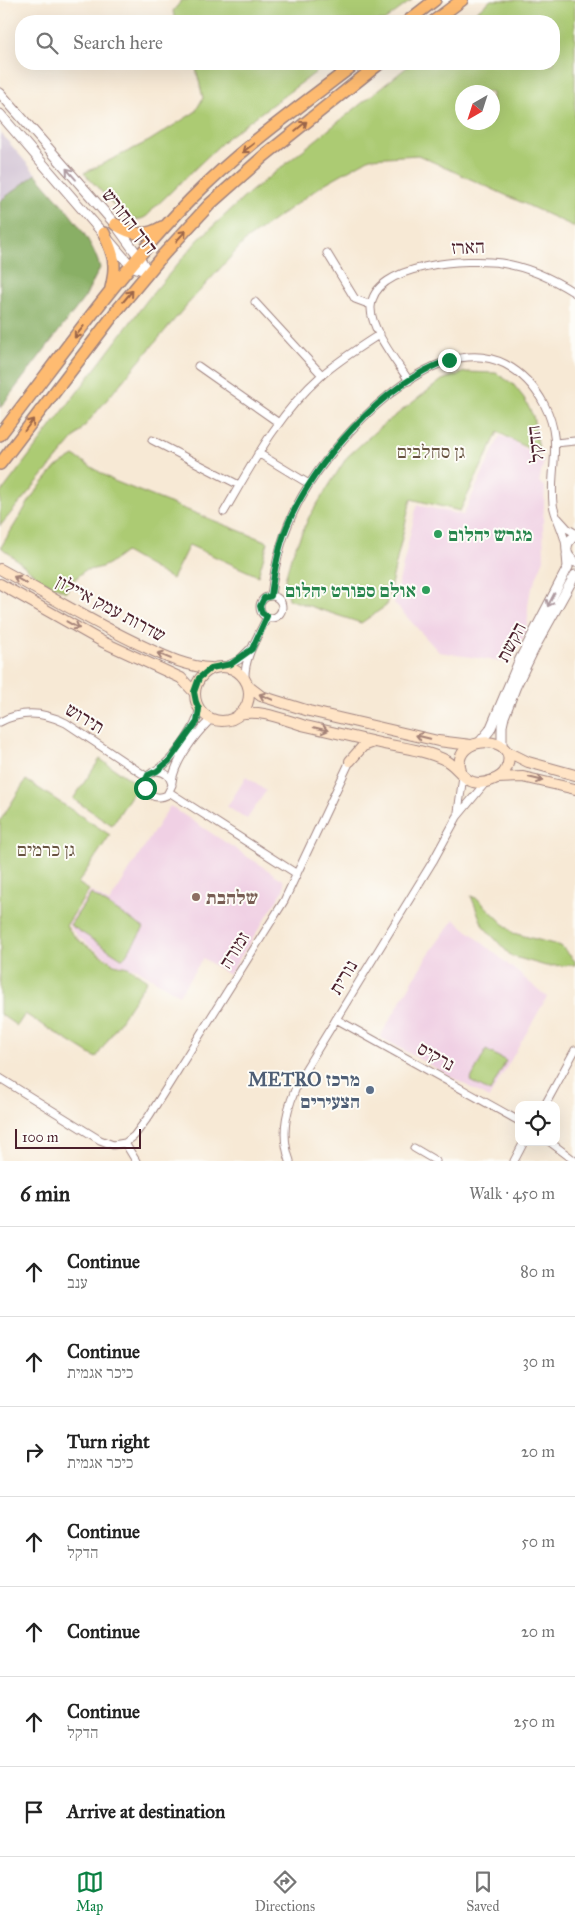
<!DOCTYPE html>
<html lang="en">
<head>
<meta charset="utf-8">
<style>
  body { margin:0; font-family:"IM FELL Great Primer","Frank Ruhl Libre",serif; background:#f6f6f6; color:#222 }
  .controls { position:absolute; right:15px; bottom:15px; display:grid; overflow:hidden; border-radius:10px; box-shadow:0 5px 20px #0002 }
  .controls button { width:45px; height:45px; display:grid; place-items:center; padding:0; border:0; border-bottom:1px solid #e0e0e0; background:#fff; color:#222; font:25px sans-serif }
  .compass { position:absolute; left:455px; top:85px; width:45px; height:45px; border-radius:50%; background:#fff; box-shadow:0 5px 20px #0002; rotate:219deg }
  .scale { position:absolute; left:15px; bottom:12px; width:126px; box-sizing:border-box; padding-left:5px; border:2px solid #4a1f2b; border-top:0; font-size:14px; line-height:18px; white-space:nowrap; color:#4a1f2b; -webkit-text-stroke:4px #fdfcf7; paint-order:stroke }
  .stop { position:absolute; width:15px; height:15px; margin:-11px; border:4px solid #0b8043; border-radius:50%; background:#fff }
  .stop.end { background:#0b8043; border-color:#fff; box-shadow:0 1px 5px #0008 }
  .list { margin:0; padding:0; list-style:none }
  h2 { display:flex; justify-content:space-between; align-items:center; height:65px; margin:0; padding:0 20px; font-size:21px }
  h2 small { font-size:16px; font-weight:400; color:#767676 }
  .list li { display:grid; grid-template-columns:32px 1fr auto; gap:15px; align-items:center; box-sizing:border-box; height:90px; padding:0 20px; border-top:1px solid #e0e0e0 }
  .list b { display:block; font-size:19px; white-space:nowrap }
  .list p { margin:0; font-size:16px; white-space:nowrap; color:#767676 }
  .list em { font-size:16px; font-style:normal; color:#767676 }
  .icon { flex:none; width:28px; height:28px; fill:none; stroke:currentColor; stroke-width:2; stroke-linecap:round; stroke-linejoin:round }
  .map { position:relative; flex:none; width:575px; height:1161px; overflow:hidden }
  .search { position:absolute; background:#fff; box-shadow:0 5px 20px #0002; left:15px; right:15px; top:15px; height:55px; display:flex; align-items:center; gap:12px; box-sizing:border-box; padding:0 18px; border-radius:20px; color:#767676; font-size:19px }
  .sheet { height:695px; background:#fff }
  nav { display:flex; justify-content:space-around; align-items:center; box-sizing:border-box; height:70px; border-top:1px solid #e0e0e0; background:#fff; font-size:14px; color:#767676 }
  nav a { display:grid; justify-items:center; gap:2px }
  nav .on { color:#0b8043 }
  .map>svg:first-child { display:block }
</style>
</head>
<body>
<div class="map">
<svg width="575" height="1161" viewBox="0 0 575 1161">
  <rect width="100%" height="100%" fill="#fdfcf7"/>
  <filter id="ink" filterUnits="userSpaceOnUse"><feTurbulence type="fractalNoise" baseFrequency=".02" numOctaves="2"/><feDisplacementMap in="SourceGraphic" scale="10" xChannelSelector="R" yChannelSelector="G"/><feConvolveMatrix kernelMatrix="1 2 1 2 8 2 1 2 1" color-interpolation-filters="sRGB"/></filter>
  <filter id="wash" filterUnits="userSpaceOnUse"><feTurbulence type="fractalNoise" baseFrequency=".0096" numOctaves="4" result="noise"/><feDisplacementMap in="SourceGraphic" scale="20" xChannelSelector="R" yChannelSelector="G"/><feGaussianBlur stdDeviation="1.12" result="paint"/><feColorMatrix in="noise" values="0 0 0 0 0 0 0 0 0 0 0 0 0 0 0 0 0 1.4 0 .05"/><feComposite in="paint" operator="in"/></filter>
  <g filter="url(#wash)">
    <rect width="100%" height="100%" fill="#f7e9d5"/>
    <path fill="#f0d0e4" d="M500 436 509 439 544 460 539 482 545 487 543 523 544 559 530 593 528 606V618L525 634 510 663 439 652 394 603 417 505 463 515Z
      M246 777 266 791 247 819 227 807Z
      M170 806 283 880 284 885 283 891 229 975 203 958 179 995 137 969 114 963 78 937 68 925 91 891 109 903Z
      M454 919 547 997 489 1098 380 1037 426 958Z"/>
    <path fill="#cebed1" d="M0 132 36 174 0 201Z"/>
    <path fill="#accb73" stroke="#7b754f" fill-rule="evenodd" d="M182 0H412L384 21H175L173 11Z
      M491 0H575V227L418 155 370 158 324 184 246 240 186 306 0 526V494L148 299 198 240 249 193 411 64H554V21H464ZM462 92H492V122H462Z
      M195 64H327L228 137 153 209C145 221 136 222 123 215L84 173 149 141 195 112 203 98Z
      M465 372 496 373 513 384 524 398 533 416 540 455 498 432 460 511 411 499 386 606 361 623 288 599 285 579 291 557 309 517 347 457 379 428 442 380Z
      M74 456 114 481 268 542 258 576 189 545 172 579 125 552C110 563 104 569 85 570L72 582 66 592 40 579 1 547 33 495 56 467Z
      M100 759 138 785 112 825 73 799Z
      M26 780 110 835 78 883 89 890 66 926 77 939 114 964 128 967 147 980 96 1058 25 1014 17 1026 0 1014V821Z
      M91 894 144 928 123 959 70 925Z
      M471 896 478 899 513 933 561 946 575 961V965L546 966 511 956 483 926Z
      M486 1050 506 1061 490 1092 470 1081Z"/>
    <path fill="#89af65" stroke="#6a6748" d="M36 174C59 202 91 233 100 268L85 297 0 408V201Z"/>
  </g>
  <g filter="url(#ink)">
    <g fill="none" stroke-linecap="round" stroke-linejoin="round">
      <g stroke="#a08480" stroke-width="9">
        <path id="minor" d="M327 253 355 299 371 305
          M255 302 322 375
          M198 366 279 423
          M409 381C397 362 370 329 371 307 373 263 470 258 501 263 528 267 553 279 575 293
          M152 440 239 485
          M555 443 575 441
          M258 453 309 484
          M224 512C252 464 279 413 321 376 339 360 360 347 380 334
          M558 518 568 529 575 533
          M271 596C275 560 284 527 302 496 334 440 433 327 505 364 522 373 535 387 544 404 564 442 549 468 553 504 555 519 565 533 566 547
          M260 607a11 11 0 1 1 22 0a11 11 0 1 1-22 0Z
          M224 667 239 660 249 650
          M245 679C244 656 258 637 267 617
          M0 722C22 710 44 712 66 723L147 777
          M157 771C166 772 170 776 172 785L167 795C156 801 140 793 146 779 149 772 158 770 164 765 177 754 198 726 199 709
          M172 782C174 762 195 735 209 721L218 720
          M169 792 297 874
          M458 812 463 776
          M336 1019 519 1121
          M0 1078 100 1140 113 1145 125 1143 136 1161
          M545 1105 575 1050
          M550 1142 575 1161
          M125 1143 134 1136 149 1116 284 901 350 761
          M414 1148 436 1161
          M290 1161C279 1131 288 1105 300 1078L433 861 457 817 486 782
          M514 1161 524 1142"/>
      </g>
      <g stroke="#a08480" stroke-width="11">
        <path id="tertiary" d="M0 93 115 224 139 257 148 272
          M0 114 131 266 148 272
          M575 536C564 543 564 555 575 562
          M479 743 490 730 520 659 568 567 567 555
          M502 746V726L504 717 516 686 536 645 575 575"/>
      </g>
      <g stroke="#a08480" stroke-width="12">
        <path id="secondary" d="M0 569C48 595 95 624 145 647 166 657 188 667 211 668
          M0 584 103 642 181 678 194 692
          M195 694a27 27 0 1 1 54 0a27 27 0 1 1-54 0Z
          M248 686 261 696 309 711 438 741 471 745
          M239 714C262 709 284 720 306 726 332 732 358 738 384 744 405 748 428 751 447 761 457 767 464 780 473 782 483 785 502 779 506 769 523 733 449 733 461 771
          M506 751 528 762 575 775
          M350 761 363 746 374 742
          M497 778 523 777 575 789"/>
      </g>
      <g stroke="#a08480" stroke-width="14">
        <path id="primary" d="M408 21 435 0
          M434 21 462 0
          M115 224C131 234 144 238 162 227
          M104 233C114 256 117 264 111 288
          M0 435C62 355 120 271 191 199 240 149 299 107 355 64
          M0 464 118 309 163 255 210 204 264 156 379 64"/>
      </g>
      <use href="#minor" stroke="#fff" stroke-width="7"/>
      <use href="#tertiary" stroke="#fff" stroke-width="9"/>
      <use href="#secondary" stroke="#ffe4c6" stroke-width="10"/>
      <use href="#primary" stroke="#febb71" stroke-width="11"/>
    </g>
    <defs><path id="oneway-shaft" d="M-6 0H5M1.5-3L5.5 0L1.5 3" fill="none" stroke-width="1.6" stroke-linecap="round" stroke-linejoin="round" transform="scale(1.25)"/></defs>
    <g stroke="#9b654a">
      <use href="#oneway-shaft" transform="translate(301 126) rotate(-39)"/>
      <use href="#oneway-shaft" transform="translate(248 148) rotate(142)"/>
      <use href="#oneway-shaft" transform="translate(181 236) rotate(-47)"/>
      <use href="#oneway-shaft" transform="translate(128 296) rotate(-50)"/>
      <use href="#oneway-shaft" transform="translate(79 332) rotate(128)"/>
      <use href="#oneway-shaft" transform="translate(29 425) rotate(-53)"/>
    </g>
    <g stroke="#ae9aa0">
      <use href="#oneway-shaft" transform="translate(71 174) rotate(-131)"/>
      <use href="#oneway-shaft" transform="translate(551 600) rotate(117)"/>
    </g>
    <g stroke="#a48278">
      <use href="#oneway-shaft" transform="translate(20 580) rotate(-151)"/>
      <use href="#oneway-shaft" transform="translate(73 625) rotate(29)"/>
      <use href="#oneway-shaft" transform="translate(164 656) rotate(-157)"/>
      <use href="#oneway-shaft" transform="translate(266 697) rotate(-157)"/>
      <use href="#oneway-shaft" transform="translate(321 729) rotate(14)"/>
      <use href="#oneway-shaft" transform="translate(423 737) rotate(-166)"/>
      <use href="#oneway-shaft" transform="translate(536 779) rotate(13)"/>
    </g>
  </g>
  <g fill="none" stroke-linecap="round" stroke-linejoin="round" filter="url(#ink)">
    <path stroke="#0b8043" stroke-width="6" d="M145 788 146 779 148 775 157 771 169 761 197 722 199 709 196 702 194 692 199 678 211 668 231 664 252 649 267 616 262 613 260 606 264 598 271 596C274 572 278 548 287 526 313 463 384 382 449 360"/>
  </g>
  <g fill="#2e9e5b" stroke="#fdfcf7" stroke-width="2">
    <circle cx="438" cy="534" r="5"/>
    <circle cx="426" cy="590" r="5"/>
  </g>
  <circle fill="#8d6e63" stroke="#fdfcf7" stroke-width="2" cx="196" cy="897" r="5"/>
  <circle fill="#5c6f8a" stroke="#fdfcf7" stroke-width="2" cx="370" cy="1090" r="5"/>
  <g text-anchor="middle" dominant-baseline="central" stroke-width="4" stroke-linejoin="round" paint-order="stroke">
    <g font-size="19" fill="#4a1f2b" stroke="#fdfcf7">
      <text transform="translate(130 221) rotate(52)">דרך החורש</text>
      <text transform="translate(468 247) rotate(-2)">הארז</text>
      <text transform="translate(535 444) rotate(-97)">הדקל</text>
      <text transform="translate(111 608) rotate(28)">שדרות עמק איילון</text>
      <text transform="translate(511 642) rotate(-62)">הקשת</text>
      <text transform="translate(85 718) rotate(31)">תירוש</text>
      <text transform="translate(234 950) rotate(-58)">זמורה</text>
      <text transform="translate(343 977) rotate(-59)">נורית</text>
      <text transform="translate(436 1056) rotate(29)">נרקיס</text>
    </g>
    <g font-size="19" fill="#675341" stroke="#fdfcf7">
      <text x="431" y="451">גן סחלבים</text>
      <text x="46" y="849">גן כרמים</text>
    </g>
    <g font-size="19" font-weight="bold" fill="#27864d" stroke="#fdfcf7" text-anchor="start">
      <text x="448" y="534">מגרש יהלום</text>
      <text x="416" y="590" text-anchor="end">אולם ספורט יהלום</text>
    </g>
    <g font-size="19" font-weight="bold" fill="#785e54" stroke="#fdfcf7" text-anchor="start">
      <text x="206" y="897">שלהבת</text>
    </g>
    <g font-size="19" font-weight="bold" fill="#4e5e75" stroke="#fdfcf7" text-anchor="end">
      <text x="360" y="1079">METRO מרכז<tspan x="360" dy="22">הצעירים</tspan></text>
    </g>
  </g>
</svg>
<div class="controls">
<button><svg class="icon" aria-label="locate" viewBox="0 0 24 24"><circle cx="12" cy="12" r="6"/><path d="M12 2v4M12 18v4M2 12h4M18 12h4"/></svg></button>
</div>
<svg class="compass" viewBox="-18 -18 36 36"><path d="M0-13l5 13h-10z" fill="#e53935"/><path d="M0 13l5-13h-10z" fill="#767676"/></svg>
<div class="scale">100 m</div>
<div class="stop" style="left:145px;top:788px"></div>
<div class="stop end" style="left:449px;top:360px"></div>
<div class="search"><svg class="icon" aria-label="search" viewBox="0 0 24 24"><circle cx="10" cy="10" r="6"/><path d="M15 15l6 6"/></svg>Search here</div>
</div>
<section class="sheet">
<h2>6 min<small>Walk · 450 m</small></h2>
<ul class="list">
<li><svg class="icon" aria-label="ahead" viewBox="0 0 24 24"><path d="M12 20V5M6 11l6-6 6 6"/></svg><div><b>Continue</b><p>ענב</p></div><em>80 m</em></li>
<li><svg class="icon" aria-label="ahead" viewBox="0 0 24 24"><path d="M12 20V5M6 11l6-6 6 6"/></svg><div><b>Continue</b><p>כיכר אגמית</p></div><em>30 m</em></li>
<li><svg class="icon" aria-label="right" viewBox="0 0 24 24"><path d="M7 20v-9h11M14 6l5 5-5 5"/></svg><div><b>Turn right</b><p>כיכר אגמית</p></div><em>20 m</em></li>
<li><svg class="icon" aria-label="ahead" viewBox="0 0 24 24"><path d="M12 20V5M6 11l6-6 6 6"/></svg><div><b>Continue</b><p>הדקל</p></div><em>50 m</em></li>
<li><svg class="icon" aria-label="ahead" viewBox="0 0 24 24"><path d="M12 20V5M6 11l6-6 6 6"/></svg><div><b>Continue</b></div><em>20 m</em></li>
<li><svg class="icon" aria-label="ahead" viewBox="0 0 24 24"><path d="M12 20V5M6 11l6-6 6 6"/></svg><div><b>Continue</b><p>הדקל</p></div><em>250 m</em></li>
<li><svg class="icon" aria-label="arrive" viewBox="0 0 24 24"><path d="M6 21V4h12l-3 4 3 4H6"/></svg><div><b>Arrive at destination</b></div></li>
</ul>
</section>
<nav>
<a class="on"><svg class="icon" aria-label="map" viewBox="0 0 24 24"><path d="M3 6l6-2 6 2 6-2v14l-6 2-6-2-6 2zM9 4v14M15 6v14"/></svg>Map</a>
<a><svg class="icon" aria-label="directions" viewBox="0 0 24 24"><path d="M12 3l9 9-9 9-9-9zM9 14v-3h6M13 9l2 2-2 2"/></svg>Directions</a>
<a><svg class="icon" aria-label="saved" viewBox="0 0 24 24"><path d="M7 4h10v16l-5-4-5 4z"/></svg>Saved</a>
</nav>
</body>
</html>
